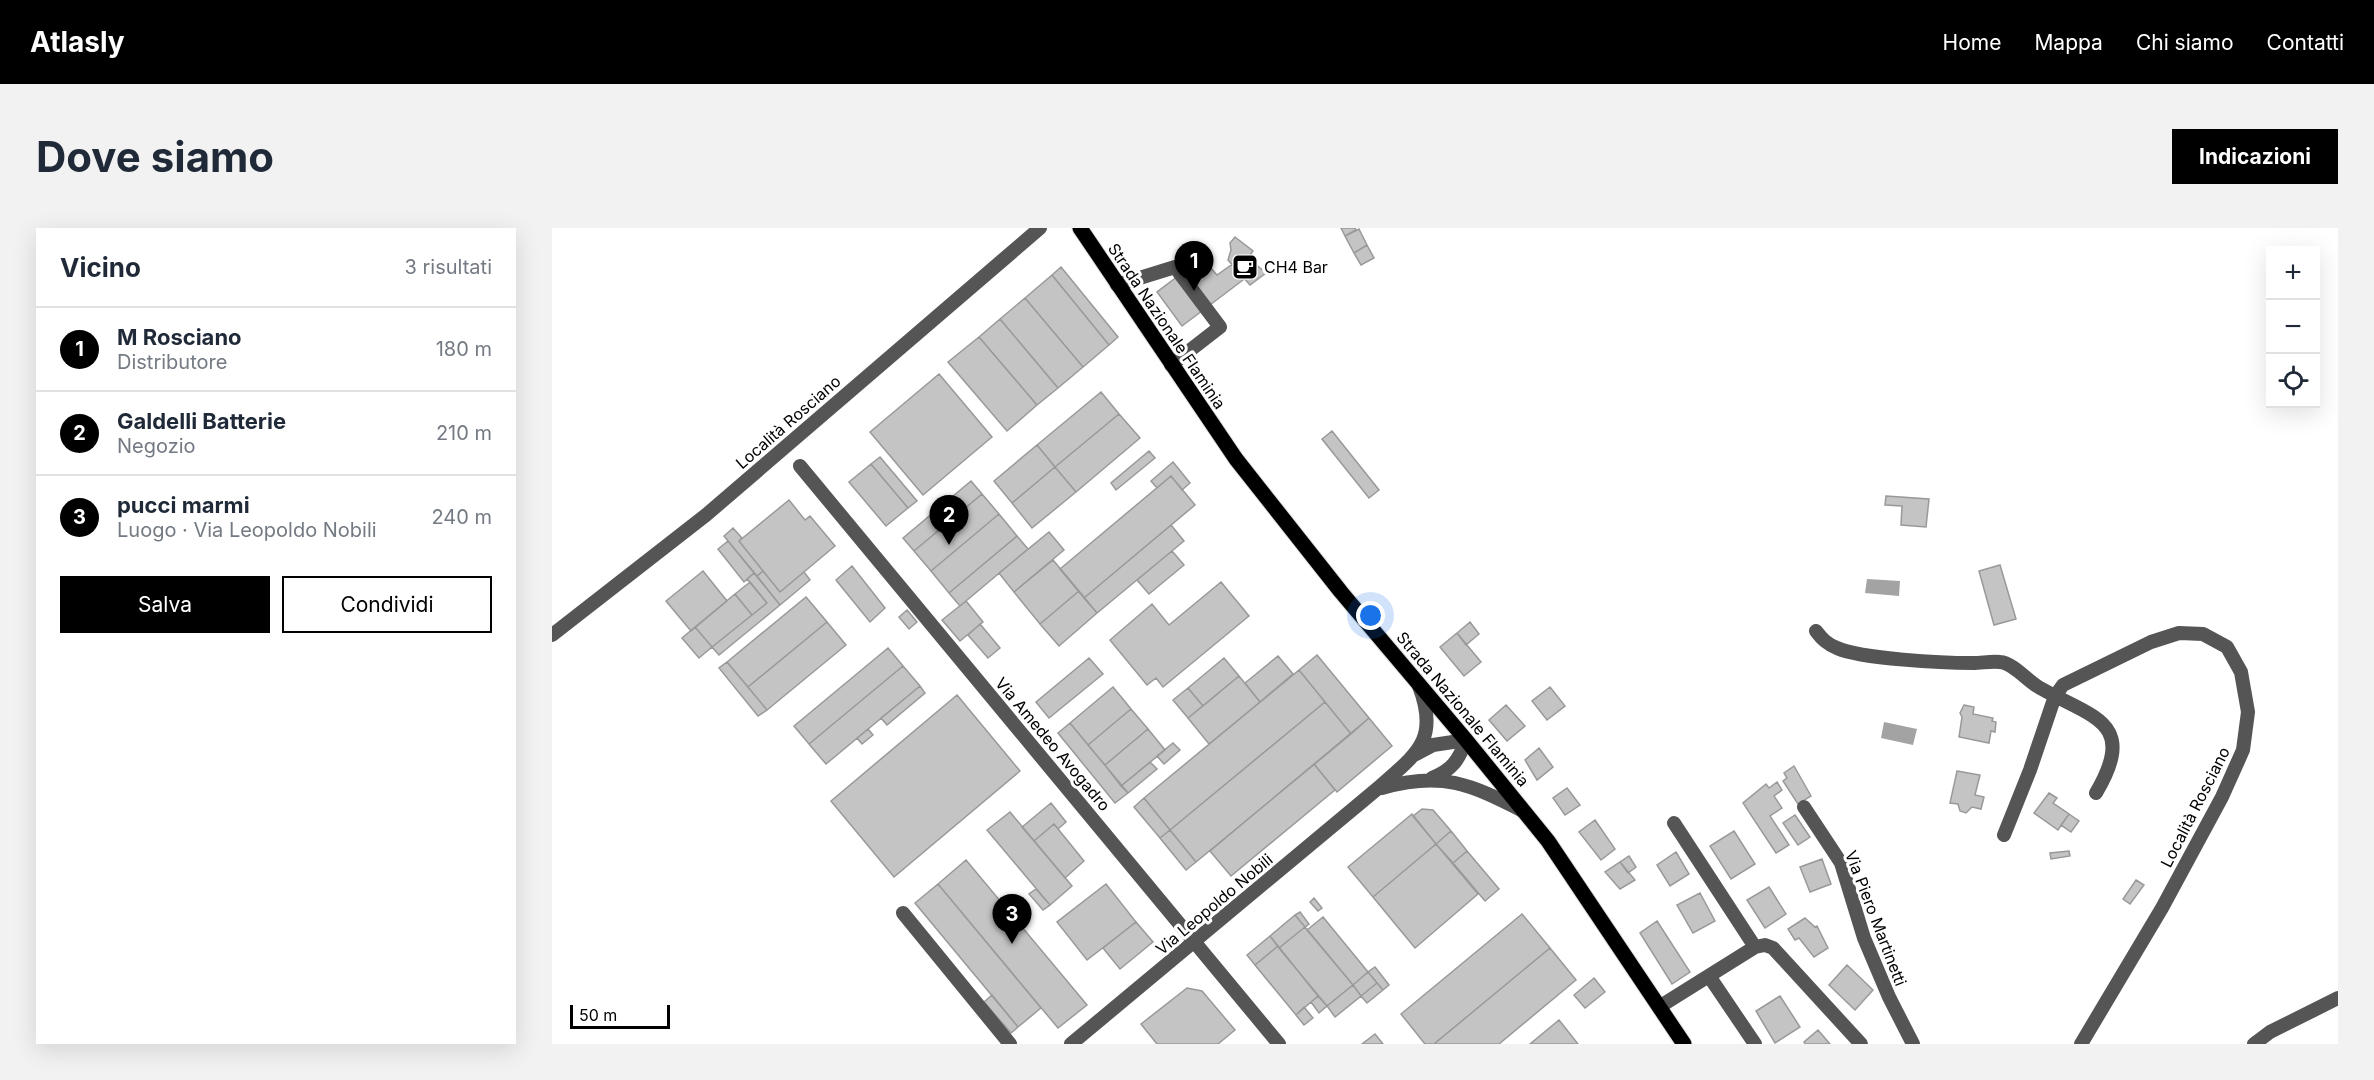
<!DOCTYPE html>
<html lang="it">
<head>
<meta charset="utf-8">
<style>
  body { margin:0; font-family:Inter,sans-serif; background:#f2f2f3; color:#1f2937 }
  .controls { position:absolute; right:18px; top:18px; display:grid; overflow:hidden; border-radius:0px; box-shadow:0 6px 24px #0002 }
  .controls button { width:54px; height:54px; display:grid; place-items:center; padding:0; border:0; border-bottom:2px solid #e0e1e3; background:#fff; color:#1f2937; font:30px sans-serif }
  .scale { position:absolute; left:18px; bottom:15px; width:100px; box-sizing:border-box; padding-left:6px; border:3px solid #000; border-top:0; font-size:16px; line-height:21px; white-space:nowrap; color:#000; -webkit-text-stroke:4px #fff; paint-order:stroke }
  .you { position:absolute; left:819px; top:388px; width:21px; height:21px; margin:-15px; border:4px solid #fff; border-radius:50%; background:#1a73e8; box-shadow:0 0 0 9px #1a73e833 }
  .badge { display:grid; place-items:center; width:39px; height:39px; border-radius:50%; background:#000; color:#fff; font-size:20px; font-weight:700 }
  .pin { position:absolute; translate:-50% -50px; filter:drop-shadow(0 2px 3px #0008) }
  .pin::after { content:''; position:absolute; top:32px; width:21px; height:18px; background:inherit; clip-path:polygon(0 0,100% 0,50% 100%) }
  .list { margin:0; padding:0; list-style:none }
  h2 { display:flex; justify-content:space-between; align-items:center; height:78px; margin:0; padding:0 24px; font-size:26px }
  h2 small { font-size:20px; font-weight:400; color:#747a83 }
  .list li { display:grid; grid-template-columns:39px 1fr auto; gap:18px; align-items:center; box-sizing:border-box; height:84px; padding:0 24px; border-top:2px solid #e0e1e3 }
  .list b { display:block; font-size:22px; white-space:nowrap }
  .list p { margin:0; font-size:20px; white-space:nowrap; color:#747a83 }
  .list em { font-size:20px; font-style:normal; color:#747a83 }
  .actions { display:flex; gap:12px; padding:18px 24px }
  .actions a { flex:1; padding:14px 0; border:2px solid #000; border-radius:0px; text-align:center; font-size:21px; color:#000 }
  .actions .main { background:#000; color:#fff }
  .icon { flex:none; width:33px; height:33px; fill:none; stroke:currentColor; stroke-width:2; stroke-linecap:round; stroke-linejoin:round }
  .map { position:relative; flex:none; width:1786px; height:816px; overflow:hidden; border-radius:0px }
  header { display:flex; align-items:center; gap:36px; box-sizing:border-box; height:84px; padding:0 30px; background:#000; color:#fff }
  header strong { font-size:28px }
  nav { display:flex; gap:33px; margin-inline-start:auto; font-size:21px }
  .intro { display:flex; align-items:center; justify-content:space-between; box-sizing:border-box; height:144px; padding:0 36px }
  h1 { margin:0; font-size:42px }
  .button { padding:15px 27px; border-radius:0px; background:#000; color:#fff; font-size:21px; font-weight:700 }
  main { display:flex; gap:36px; padding:0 36px }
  aside { flex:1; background:#fff; border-radius:0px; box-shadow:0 6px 24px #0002 }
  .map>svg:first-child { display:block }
</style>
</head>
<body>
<header>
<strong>Atlasly</strong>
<nav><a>Home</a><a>Mappa</a><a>Chi siamo</a><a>Contatti</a></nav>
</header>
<div class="intro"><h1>Dove siamo</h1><a class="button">Indicazioni</a></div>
<main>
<aside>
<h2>Vicino<small>3 risultati</small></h2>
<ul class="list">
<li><span class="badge">1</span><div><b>M Rosciano</b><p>Distributore</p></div><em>180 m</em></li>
<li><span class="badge">2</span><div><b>Galdelli Batterie</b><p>Negozio</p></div><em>210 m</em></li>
<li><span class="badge">3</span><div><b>pucci marmi</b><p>Luogo · Via Leopoldo Nobili</p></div><em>240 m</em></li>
</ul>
<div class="actions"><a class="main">Salva</a><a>Condividi</a></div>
</aside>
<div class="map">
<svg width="1786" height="816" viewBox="0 0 1786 816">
  <rect width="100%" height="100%" fill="#fff"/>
  <path fill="#a3a3a3" d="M1315 351 1348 353 1347 368 1313 365Z
    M1332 494 1365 501 1361 517 1329 510Z"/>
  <path fill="#c4c4c4" stroke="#999" stroke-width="1.5" d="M789 0H803L804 2 793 8Z
    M807 1 815 17 802 25 793 8Z
    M683 9 701 23 696 30 714 45 698 57 676 32 679 22 678 15Z
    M815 17 822 30 809 37 802 25Z
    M650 30 665 47 682 35 695 49 630 98 605 64Z
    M509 39 566 109 557 117 500 47Z
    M500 47 557 117 531 139 473 70Z
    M473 70 531 139 506 160 448 91Z
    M448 91 506 160 485 177 427 109Z
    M427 109 485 177 455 203 396 134Z
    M387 146 440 209 371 267 318 204Z
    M549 164 567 186 503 239 485 217Z
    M567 186 588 210 524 264 503 239Z
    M780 203 827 262 817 270 770 211Z
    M485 217 503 239 460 275 442 253Z
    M597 223 603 230 564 262 559 255Z
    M328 229 365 273 356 280 319 236Z
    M621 234 638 255 630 262 619 248 605 260 599 253Z
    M319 236 356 280 334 298 297 254Z
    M503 239 524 264 480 300 460 275Z
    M619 248 643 277 532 370 508 341Z
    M419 253 430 266 362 323 351 310Z
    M430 266 447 286 379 343 362 323Z
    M1334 268 1377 271 1374 299 1349 297 1350 278 1333 277Z
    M237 272 253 292 258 288 283 318 228 364 187 313Z
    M447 286 465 308 397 365 379 343Z
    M619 297 632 313 545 385 532 370Z
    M181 300 190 310 187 313 211 343 205 348 172 308Z
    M497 304 512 322 462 364 447 345Z
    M465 308 476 321 408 378 397 365Z
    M176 313 202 345 192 354 166 321Z
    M620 323 632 337 597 366 585 352Z
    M501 332 527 363 488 396 462 364Z
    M1448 337 1464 391 1442 397 1427 343Z
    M300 338 333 380 318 394 284 352Z
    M151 343 175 373 139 403 114 373Z
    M211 343 228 364 252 344 258 352 228 377 205 348Z
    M202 345 228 377 167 427 160 419 215 375 195 351Z
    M198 354 215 375 200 387 183 366Z
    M669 354 697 388 611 459 604 450 595 457 558 412 600 376 617 397Z
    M527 363 545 385 507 418 488 396Z
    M183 366 200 387 160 419 143 399Z
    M254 369 275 394 196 459 175 434Z
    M414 373 431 394 408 413 390 392Z
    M355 382 365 394 357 401 347 389Z
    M275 394 294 417 215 482 196 459Z
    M918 394 927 406 914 417 905 405Z
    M428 396 448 420 436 430 416 407Z
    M143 399 160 419 147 430 130 410Z
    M905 405 929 434 912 448 888 419Z
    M336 420 351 438 257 516 242 498Z
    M765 427 817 490 799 506 747 442Z
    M726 428 741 446 708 474 693 455Z
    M537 430 551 446 497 490 484 474Z
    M672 430 687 448 651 478 636 460Z
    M175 434 215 482 206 488 167 440Z
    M351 438 368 458 274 536 257 516Z
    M747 442 773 474 618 602 592 570Z
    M687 448 708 474 657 516 636 490Z
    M368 458 373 465 335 497 329 490Z
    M561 459 579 481 536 517 518 495Z
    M998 459 1013 478 995 492 980 473Z
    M636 460 651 478 636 490 621 472Z
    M405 467 468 543 342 649 279 573Z
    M773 474 799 506 644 634 618 602Z
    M954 477 973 498 955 513 937 492Z
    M1412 477 1422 479 1421 486 1441 490 1440 493 1444 494 1443 504 1439 503 1437 515 1407 509 1410 489 1408 485Z
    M579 481 596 501 553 537 536 517Z
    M817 490 840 518 785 564 762 536Z
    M518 495 576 565 563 575 506 505Z
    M316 501 321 507 310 516 305 510Z
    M596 501 613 522 569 558 553 537Z
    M621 515 628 522 612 536 605 528Z
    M987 520 1001 539 985 552 973 532Z
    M598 534 605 541 576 565 569 558Z
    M762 536 783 562 679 648 658 623Z
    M1242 538 1259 568 1246 576 1231 553 1235 550 1232 545Z
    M1405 543 1428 547 1423 567 1432 569 1429 581 1420 579 1414 585 1408 583 1406 576 1398 575Z
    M1225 554 1230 562 1222 568 1230 580 1218 588 1237 617 1224 625 1191 575 1214 556 1217 560Z
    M1015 560 1028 577 1013 587 1001 570Z
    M1497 565 1505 570 1501 575 1517 586 1506 602 1482 585Z
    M592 570 618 602 608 610 582 579Z
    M499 575 514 594 506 601 502 596 482 613 470 599Z
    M870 581 881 582 899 603 884 616 861 588Z
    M458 584 520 658 498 677 435 602Z
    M860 586 884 616 821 669 796 639Z
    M1517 586 1527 593 1519 604 1509 597Z
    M1243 587 1258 609 1246 617 1231 595Z
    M1043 592 1063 621 1049 632 1027 604Z
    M502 596 532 633 513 650 482 613Z
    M618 602 644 634 634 642 608 610Z
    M899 603 915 623 901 635 884 616Z
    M1182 603 1203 636 1179 651 1158 618Z
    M884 616 926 666 863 720 821 669Z
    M915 623 947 661 933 673 901 635Z
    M1517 623 1518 628 1499 631 1498 625Z
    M1124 624 1137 646 1118 658 1105 637Z
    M1077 628 1084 639 1076 645 1068 634Z
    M1270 631 1279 656 1258 664 1248 639Z
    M414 632 535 777 506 800 386 656Z
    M1068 634 1083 652 1068 661 1053 644Z
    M1584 652 1592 657 1578 676 1571 671Z
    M386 656 489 780 466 799 363 675Z
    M554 656 584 694 535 732 505 694Z
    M1217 659 1234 686 1213 700 1195 672Z
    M484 661 498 677 491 682 477 666Z
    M1148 665 1163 693 1141 705 1125 677Z
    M762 670 770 680 766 683 758 674Z
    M748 684 757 696 753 699 743 687Z
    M970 686 998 720 882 816H873L849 786Z
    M743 687 753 699 727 720 718 708Z
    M771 689 816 744 801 757 755 702Z
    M1253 690 1263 699 1265 698 1276 720 1262 729 1247 710 1243 712 1236 701Z
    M1105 693 1138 744 1120 756 1088 705Z
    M584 694 601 714 568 741 551 720Z
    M753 699 801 757 775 778 727 720Z
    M718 708 726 718 703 737 695 727Z
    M726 718 766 768 744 787 703 737Z
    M998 720 1024 752 947 816H882Z
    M1295 737 1321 762 1303 782 1277 757Z
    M823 739 837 757 831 762 816 744Z
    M816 744 825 755 809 768 801 757Z
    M1042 750 1053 764 1033 780 1022 767Z
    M825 755 831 762 815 775 809 768Z
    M801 757 809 768 783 789 775 778Z
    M635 760 650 763 683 802 666 816H605L589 796Z
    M440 767 466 799 459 805 432 774Z
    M766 768 775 778 767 785 759 774Z
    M1228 768 1248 799 1223 815 1204 783Z
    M752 779 761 790 752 797 744 787Z
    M1007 792 1026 816H978Z
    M1266 802 1278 816H1253L1252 814Z
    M823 806 831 816H810Z"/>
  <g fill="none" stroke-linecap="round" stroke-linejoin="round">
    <g stroke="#dbdbdb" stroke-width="17">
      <path id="major" d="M528 0 684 231 789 364 914 512 996 613 1132 816"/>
    </g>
    <path stroke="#555" stroke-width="14" d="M565 57 623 39 668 99 619 137
      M248 238 727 816
      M1264 403C1270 411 1275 416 1285 420 1310 431 1391 435 1421 435 1430 435 1439 433 1448 434 1462 435 1477 455 1490 461 1541 490 1586 494 1544 565
      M0 407 154 287 488 0
      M864 526 881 517 914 512C907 532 900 542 880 550
      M830 560C890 543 918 556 971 583
      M1252 579 1289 635 1312 710 1337 769 1361 816
      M1122 595 1203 719
      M1452 607 1478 542 1503 468 1511 457 1599 414 1627 405 1651 406 1675 419 1689 444 1696 484 1691 522 1670 569 1610 680 1529 816
      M351 685 458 816
      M1157 748 1203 816
      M1107 779 1203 719 1213 717 1221 720 1309 816
      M519 816 825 561C864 526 888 513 867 458
      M1702 816 1718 804 1786 770"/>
    <use href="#major" stroke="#000" stroke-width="15"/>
  </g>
  <defs>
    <g id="cafe-square" transform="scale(1.35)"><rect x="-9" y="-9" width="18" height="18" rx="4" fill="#000" stroke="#fff"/><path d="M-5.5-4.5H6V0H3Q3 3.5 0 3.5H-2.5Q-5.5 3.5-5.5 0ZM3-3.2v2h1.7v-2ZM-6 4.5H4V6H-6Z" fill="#fff"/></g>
  </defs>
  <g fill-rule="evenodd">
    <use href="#cafe-square" x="693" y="39"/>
  </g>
  <g text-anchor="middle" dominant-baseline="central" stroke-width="6" stroke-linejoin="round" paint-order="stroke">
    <g font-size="16" fill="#000" stroke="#fff" text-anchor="start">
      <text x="712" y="39">CH4 Bar</text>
    </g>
    <g font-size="16" fill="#000" stroke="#fff">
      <text transform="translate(615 98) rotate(56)">Strada Nazionale Flaminia</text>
      <text transform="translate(236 194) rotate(-41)">Località Rosciano</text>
      <text transform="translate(911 481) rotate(50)">Strada Nazionale Flaminia</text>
      <text transform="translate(501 516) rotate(50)">Via Amedeo Avogadro</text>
      <text transform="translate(1643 579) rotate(-63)">Località Rosciano</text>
      <text transform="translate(662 676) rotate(-40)">Via Leopoldo Nobili</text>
      <text transform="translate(1324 690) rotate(69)">Via Piero Martinetti</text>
    </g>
  </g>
</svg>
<div class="controls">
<button>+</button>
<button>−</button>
<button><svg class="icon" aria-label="locate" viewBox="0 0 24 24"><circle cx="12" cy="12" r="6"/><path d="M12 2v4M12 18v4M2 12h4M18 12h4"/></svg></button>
</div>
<div class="scale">50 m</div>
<div class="you"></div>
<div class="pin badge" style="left:642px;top:63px">1</div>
<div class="pin badge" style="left:397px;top:317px">2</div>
<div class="pin badge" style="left:460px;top:716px">3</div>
</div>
</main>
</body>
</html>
